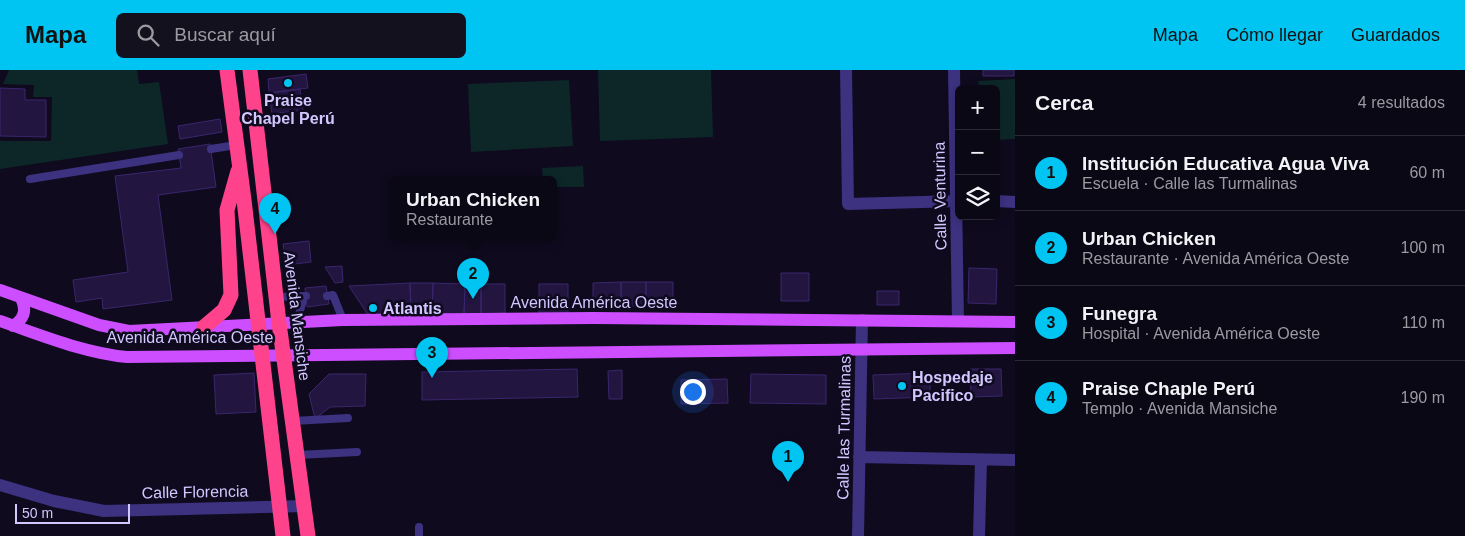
<!DOCTYPE html>
<html lang="es">
<head>
<meta charset="utf-8">
<style>
  body { margin:0; font-family:Helvetica,sans-serif; background:#14111f; color:#f1f3f6 }
  .controls { position:absolute; right:15px; top:15px; display:grid; overflow:hidden; border-radius:8px; box-shadow:0 2px 12px #0003 }
  .controls button { width:45px; height:45px; display:grid; place-items:center; padding:0; border:0; border-bottom:1px solid #2b2935; background:#0b0816; color:#f1f3f6; font:25px sans-serif }
  .scale { position:absolute; left:15px; bottom:12px; width:115px; box-sizing:border-box; padding-left:5px; border:2px solid #d2c7ff; border-top:0; font-size:14px; line-height:18px; white-space:nowrap; color:#d2c7ff; -webkit-text-stroke:4px #0f0a1e; paint-order:stroke }
  .you { position:absolute; left:692px; top:321px; width:18px; height:18px; margin:-12px; border:4px solid #fff; border-radius:50%; background:#1a73e8; box-shadow:0 0 0 8px #1a73e833 }
  .badge { display:grid; place-items:center; width:32px; height:32px; border-radius:50%; background:#00c5f2; color:#111; font-size:16px; font-weight:700 }
  .pin { position:absolute; translate:-50% -41px; filter:drop-shadow(0 1px 2px #0008) }
  .pin::after { content:''; position:absolute; top:26px; width:18px; height:15px; background:inherit; clip-path:polygon(0 0,100% 0,50% 100%) }
  .popup { position:absolute; left:389px; top:106px; width:168px; height:65px; box-sizing:border-box; display:grid; place-content:center; border-radius:8px; background:#0b0816; filter:drop-shadow(0 1px 4px #0005); font-size:16px; white-space:nowrap; color:#9a9aa1 }
  .popup b { font-size:19px; color:#f1f3f6 }
  .popup::after { content:''; position:absolute; left:50%; top:100%; margin-left:-10px; border:10px solid transparent; border-top-color:#0b0816 }
  .list { margin:0; padding:0; list-style:none }
  h2 { display:flex; justify-content:space-between; align-items:center; height:65px; margin:0; padding:0 20px; font-size:21px }
  h2 small { font-size:16px; font-weight:400; color:#9a9aa1 }
  .list li { display:grid; grid-template-columns:32px 1fr auto; gap:15px; align-items:center; box-sizing:border-box; height:75px; padding:0 20px; border-top:1px solid #2b2935 }
  .list b { display:block; font-size:19px; white-space:nowrap }
  .list p { margin:0; font-size:16px; white-space:nowrap; color:#9a9aa1 }
  .list em { font-size:16px; font-style:normal; color:#9a9aa1 }
  .icon { flex:none; width:28px; height:28px; fill:none; stroke:currentColor; stroke-width:2; stroke-linecap:round; stroke-linejoin:round }
  .map { position:relative; flex:none; width:1015px; height:466px; overflow:hidden }
  header { display:flex; align-items:center; gap:30px; box-sizing:border-box; height:70px; padding:0 25px; background:#00c5f2; color:#111 }
  header strong { font-size:24px }
  nav { display:flex; gap:28px; margin-inline-start:auto; font-size:18px }
  .search { width:350px; height:45px; background:#14111f; display:flex; align-items:center; gap:12px; box-sizing:border-box; padding:0 18px; border-radius:8px; color:#9a9aa1; font-size:19px }
  main { display:flex }
  aside { flex:1; background:#0b0816 }
  .map>svg:first-child { display:block }
</style>
</head>
<body>
<header>
<strong>Mapa</strong>
<div class="search"><svg class="icon" aria-label="search" viewBox="0 0 24 24"><circle cx="10" cy="10" r="6"/><path d="M15 15l6 6"/></svg>Buscar aquí</div>
<nav><a>Mapa</a><a>Cómo llegar</a><a>Guardados</a></nav>
</header>
<main>
<div class="map">
<svg width="1015" height="466" viewBox="0 0 1015 466">
  <rect width="100%" height="100%" fill="#0f0a1e"/>
  <path fill="#0d2728" d="M9 0H137L139 14 159 12 168 74 0 99V71H51L52 27H33L34 15 3 14Z
    M598 0H711L713 67 600 71Z
    M1015 9V69L996 70V19H979L978 11Z
    M569 10 573 76 471 82 468 14Z
    M583 96 584 117H553V110H543L542 98Z"/>
  <path fill="#221540" stroke="#3a266d" d="M983 0H1014V6H983Z
    M306 4 308 18 269 23 268 9Z
    M0 18 25 19V30H46V67L0 66Z
    M300 19 303 40 272 44 269 23Z
    M220 49 222 62 180 69 178 56Z
    M210 74 216 117 158 125 172 230 103 239 102 228 76 232 73 210 128 202 115 106 181 98 178 79Z
    M309 171 311 192 286 195 283 174Z
    M342 196 343 212 335 213 325 197Z
    M969 198 997 199 996 234 968 233Z
    M781 203H809V231H781Z
    M621 212H646V236H621Z
    M621 212V236H593V213Z
    M646 212H673V236H646Z
    M410 213 411 243 368 245 349 216Z
    M410 213H433L432 244 411 243Z
    M433 213 465 214 464 244H432Z
    M465 214H481V244H464Z
    M481 214H505V243L481 244Z
    M539 214H568V243H539Z
    M326 216 329 234 307 237 305 218Z
    M877 221H899V235H877Z
    M577 299 578 327 422 330V302Z
    M970 299H1001L1002 326 971 327Z
    M622 300V329H609L608 301Z
    M254 303 256 342 216 344 214 305Z
    M930 303V327L874 329 873 305Z
    M329 304H366L365 336 330 337 315 349 309 324Z
    M751 304 826 305V334L750 333Z
    M727 309 728 333 681 334V310Z"/>
  <g fill="none" stroke-linecap="round" stroke-linejoin="round">
    <path stroke="#3c3280" stroke-width="8" d="M211 79 236 75
      M30 109 179 85
      M327 226 333 225 343 250
      M276 227 304 226
      M297 252 304 226H306
      M293 351 348 348
      M298 385 357 382
      M419 457V466"/>
    <path stroke="#3c3280" stroke-width="12" d="M846 0 848 134 959 131
      M954 0 958 251
      M996 131 1015 132
      M859 387 1015 390
      M0 415 54 431 104 441 305 436
      M858 466 862 250
      M979 466 981 390"/>
    <path stroke="#cc4eff" stroke-width="12" d="M0 220 99 255 129 261 343 250 593 248 1015 252
      M0 251C41 265 84 283 127 287L1015 278
      M13 256C24 249 27 240 21 228"/>
    <path stroke="#ff428c" stroke-width="15" d="M227 0 244 130 283 466
      M250 0 279 253 308 466
      M204 257 224 240 231 225 227 140 238 101"/>
  </g>
  <g fill="#00c5f2" stroke="#0f0a1e" stroke-width="2">
    <circle cx="288" cy="13" r="5"/>
    <circle cx="373" cy="238" r="5"/>
    <circle cx="902" cy="316" r="5"/>
  </g>
  <g text-anchor="middle" dominant-baseline="central" stroke-width="5" stroke-linejoin="round" paint-order="stroke">
    <g font-size="16" font-weight="bold" fill="#d2c7ff" stroke="#0f0a1e" text-anchor="start">
      <text x="288" y="30" text-anchor="middle">Praise<tspan x="288" dy="18">Chapel Perú</tspan></text>
      <text x="383" y="238">Atlantis</text>
      <text x="912" y="307">Hospedaje<tspan x="912" dy="18">Pacifico</tspan></text>
    </g>
    <g font-size="16" fill="#d2c7ff" stroke="#0f0a1e">
      <text transform="translate(940 126) rotate(-91)">Calle Venturina</text>
      <text x="594" y="232">Avenida América Oeste</text>
      <text transform="translate(297 246) rotate(83)">Avenida Mansiche</text>
      <text x="190" y="267">Avenida América Oeste</text>
      <text transform="translate(844 358) rotate(-89)">Calle las Turmalinas</text>
      <text transform="translate(195 422) rotate(-1)">Calle Florencia</text>
    </g>
  </g>
</svg>
<div class="controls">
<button>+</button>
<button>−</button>
<button><svg class="icon" aria-label="layers" viewBox="0 0 24 24"><path d="M12 4l9 5-9 5-9-5zM3 14l9 5 9-5"/></svg></button>
</div>
<div class="scale">50 m</div>
<div class="you"></div>
<div class="pin badge" style="left:788px;top:412px">1</div>
<div class="pin badge" style="left:473px;top:229px">2</div>
<div class="popup"><b>Urban Chicken</b>Restaurante</div>
<div class="pin badge" style="left:432px;top:308px">3</div>
<div class="pin badge" style="left:275px;top:164px">4</div>
</div>
<aside>
<h2>Cerca<small>4 resultados</small></h2>
<ul class="list">
<li><span class="badge">1</span><div><b>Institución Educativa Agua Viva</b><p>Escuela · Calle las Turmalinas</p></div><em>60 m</em></li>
<li><span class="badge">2</span><div><b>Urban Chicken</b><p>Restaurante · Avenida América Oeste</p></div><em>100 m</em></li>
<li><span class="badge">3</span><div><b>Funegra</b><p>Hospital · Avenida América Oeste</p></div><em>110 m</em></li>
<li><span class="badge">4</span><div><b>Praise Chaple Perú</b><p>Templo · Avenida Mansiche</p></div><em>190 m</em></li>
</ul>
</aside>
</main>
</body>
</html>
